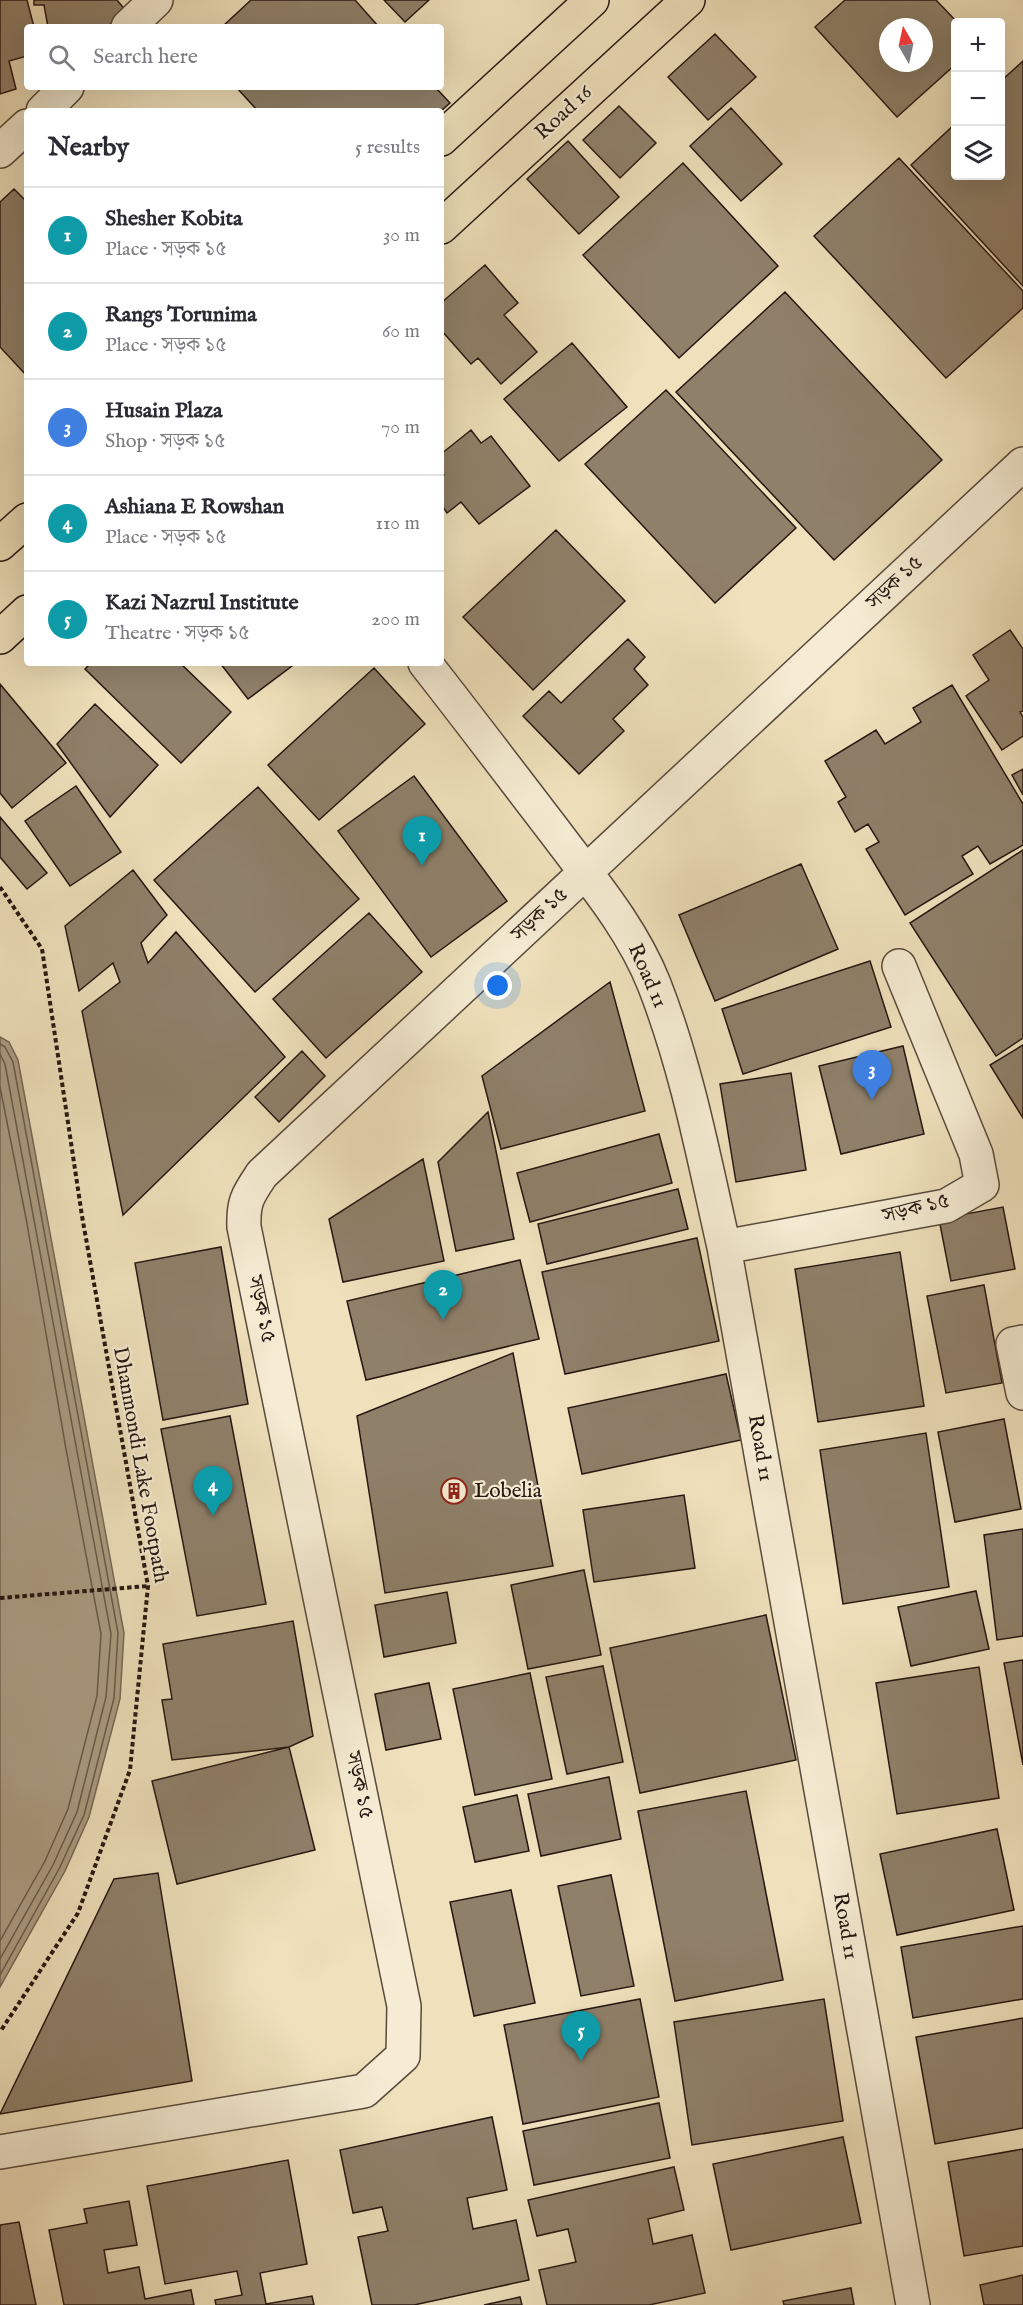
<!DOCTYPE html>
<html lang="en">
<head>
<meta charset="utf-8">
<style>
  body { margin:0; font-family:"IM FELL English","Noto Serif Bengali",serif; background:#f7f7f7; color:#2b2b33 }
  .controls { position:absolute; right:18px; top:18px; display:grid; overflow:hidden; border-radius:6px; box-shadow:0 6px 24px #0002 }
  .controls button { width:54px; height:54px; display:grid; place-items:center; padding:0; border:0; border-bottom:2px solid #e1e1e2; background:#fff; color:#2b2b33; font:30px sans-serif }
  .compass { position:absolute; left:879px; top:18px; width:54px; height:54px; border-radius:50%; background:#fff; box-shadow:0 6px 24px #0002; rotate:351deg }
  .you { position:absolute; left:498px; top:986px; width:21px; height:21px; margin:-15px; border:4px solid #fff; border-radius:50%; background:#1a73e8; box-shadow:0 0 0 9px #1a73e833 }
  .badge { display:grid; place-items:center; width:39px; height:39px; border-radius:50%; background:#1a73e8; color:#fff; font-size:20px; font-weight:700 }
  .pin { position:absolute; translate:-50% -50px; filter:drop-shadow(0 2px 3px #0008) }
  .pin::after { content:''; position:absolute; top:32px; width:21px; height:18px; background:inherit; clip-path:polygon(0 0,100% 0,50% 100%) }
  .list { margin:0; padding:0; list-style:none }
  h2 { display:flex; justify-content:space-between; align-items:center; height:78px; margin:0; padding:0 24px; font-size:26px }
  h2 small { font-size:20px; font-weight:400; color:#7c7c81 }
  .list li { display:grid; grid-template-columns:39px 1fr auto; gap:18px; align-items:center; box-sizing:border-box; height:96px; padding:0 24px; border-top:2px solid #e1e1e2 }
  .list b { display:block; font-size:22px; white-space:nowrap }
  .list p { margin:0; font-size:20px; white-space:nowrap; color:#7c7c81 }
  .list em { font-size:20px; font-style:normal; color:#7c7c81 }
  .icon { flex:none; width:33px; height:33px; fill:none; stroke:currentColor; stroke-width:2; stroke-linecap:round; stroke-linejoin:round }
  .map { position:relative; flex:none; width:1023px; height:2305px; overflow:hidden }
  .search { position:absolute; background:#fff; box-shadow:0 6px 24px #0002; left:24px; top:24px; width:420px; height:66px; display:flex; align-items:center; gap:15px; box-sizing:border-box; padding:0 21px; border-radius:6px; color:#7c7c81; font-size:22px }
  .panel { position:absolute; background:#fff; box-shadow:0 6px 24px #0002; left:24px; top:108px; width:420px; height:558px; border-radius:6px }
  .map>svg:first-child { display:block }
</style>
</head>
<body>
<div class="map">
<svg width="1023" height="2305" viewBox="0 0 1023 2305">
  <rect width="100%" height="100%" fill="#efe1bc"/>
  <filter id="stains"><feTurbulence type="fractalNoise" baseFrequency=".00333" numOctaves="4"/><feColorMatrix values="0 0 0 0 .2 0 0 0 0 .09 0 0 0 0 .02 0 0 0 .5 -.17"/></filter>
  <radialGradient id="worn" r=".72"><stop offset=".6" stop-color="#630" stop-opacity="0"/><stop offset="1" stop-color="#630" stop-opacity=".3"/></radialGradient>
  <path fill="#ab9c82" stroke="#766755" stroke-width="1.5" d="M0 1037 9 1042 18 1060 124 1633 120 1699 89 1817 65 1871 0 1987Z"/>
  <g fill="none" stroke-linecap="round" stroke-linejoin="round">
    <path stroke="#685a4a" stroke-width="1.5" d="M0 1044 5 1047 13 1062 118 1633 114 1698 84 1815 59 1869 0 1975
      M0 1054 5 1064 111 1634 106 1697 77 1812 53 1865 0 1959
      M0 1087 26 1218 66 1449 101 1634 97 1696 68 1809 45 1861 0 1941"/>
  </g>
  <path fill="#8f806a" stroke="#261712" stroke-width="1.5" fill-rule="evenodd" d="M0 0H27L34 27H27V56L9 61 16 89 0 94Z
    M34 0H117L126 11 107 27H48L44 5H34Z
    M251 0H355L379 27H222Z
    M384 0H429L405 22Z
    M845 0H936L957 22 956 64 897 117 815 27ZM888 27H924V63H888Z
    M715 34 756 77 708 120 668 77Z
    M1023 61V286L911 165 956 123V176H1000V82Z
    M236 87H435L450 103 441 111H258Z
    M619 106 656 143 620 178 583 140Z
    M731 108 782 164 741 201 690 146Z
    M568 141 619 197 579 234 527 179Z
    M899 158 1023 291V308L946 378 814 236Z
    M683 163 778 266 679 358 583 255Z
    M14 189 27 202V376L0 347V202Z
    M485 265 518 303 504 315 537 352 501 384 478 358 471 364 441 330V303Z
    M785 292 942 460 834 560 676 392Z
    M572 343 627 407 559 461 504 399Z
    M666 390 796 528 715 603 585 464Z
    M471 430 481 443 491 436 530 486 479 524 461 502 447 513 441 504V478L444 475 441 471V454Z
    M556 530 625 601 533 690 463 617Z
    M1010 630 1023 649V711L1020 712 1023 717V736L1002 750 966 696 989 680 973 655Z
    M628 639 645 657 634 669 648 685 613 719 624 731 579 774 523 716 549 691 561 703Z
    M91 663H180L231 712 181 763 85 669Z
    M220 663H296L248 699Z
    M374 668 425 724 319 820 268 765Z
    M0 684 66 763 12 808 0 793Z
    M952 685 1023 804V845L990 864 978 846 962 856 973 874 905 915 866 849 879 842 868 824 855 832 838 802 846 797 825 761 876 730 885 744 921 722 913 708Z
    M95 704 158 765 110 817 57 744Z
    M1023 769V795L1012 775Z
    M414 776 507 901 431 957 338 831Z
    M76 786 121 852 70 886 25 821Z
    M258 787 359 899 255 992 154 880Z
    M0 817 47 873 27 889 0 857Z
    M1023 850V1038L996 1056 910 923Z
    M801 864 838 949 715 1001 679 915Z
    M133 870 167 915 141 943 148 963 176 932 285 1057 123 1215 82 1011 120 982 113 963 79 991 65 926Z
    M369 913 422 972 326 1058 273 999Z
    M870 961 891 1027 743 1074 722 1009Z
    M610 982 645 1111 501 1149 482 1076Z
    M1023 1045V1118L990 1065Z
    M903 1046 924 1134 841 1154 819 1066Z
    M302 1051 325 1076 279 1122 255 1097Z
    M791 1073 806 1170 736 1182 720 1084Z
    M488 1112 514 1239 456 1251 438 1162Z
    M659 1134 672 1183 530 1222 517 1173Z
    M423 1159 444 1261 343 1282 329 1219Z
    M678 1189 688 1229 547 1264 538 1224Z
    M1003 1207 1015 1269 951 1281 939 1219Z
    M697 1238 719 1341 565 1374 542 1272Z
    M221 1247 248 1404 163 1420 135 1263Z
    M900 1252 924 1406 818 1422 795 1269Z
    M520 1260 539 1339 366 1380 347 1301Z
    M984 1285 1002 1383 946 1393 927 1296Z
    M513 1353 553 1566 385 1593 357 1416Z
    M726 1374 741 1440 582 1474 568 1408Z
    M230 1416 266 1604 197 1616 161 1429Z
    M1004 1419 1021 1509 955 1522 938 1432Z
    M926 1433 949 1587 843 1604 820 1450Z
    M684 1495 695 1568 594 1582 583 1510Z
    M1023 1529V1636L997 1640 984 1535Z
    M584 1570 601 1655 528 1669 511 1585Z
    M976 1591 989 1649 911 1666 898 1607Z
    M447 1592 456 1643 384 1657 375 1605Z
    M766 1615 796 1760 640 1793 610 1648Z
    M293 1621 313 1736 289 1747 172 1760 162 1700 172 1699 163 1644Z
    M1023 1660V1765L1004 1663Z
    M603 1666 623 1762 567 1774 546 1677Z
    M979 1667 999 1798 897 1814 876 1683Z
    M530 1673 552 1779 475 1795 453 1689Z
    M429 1683 441 1739 386 1750 375 1694Z
    M289 1747 315 1850 177 1884 152 1781Z
    M609 1777 621 1839 541 1856 528 1794Z
    M746 1791 783 1980 675 2001 638 1811Z
    M517 1795 529 1851 475 1862 463 1807Z
    M997 1829 1014 1910 897 1935 880 1854Z
    M158 1873 192 2081 0 2114 114 1879Z
    M611 1875 634 1986 581 1996 558 1886Z
    M511 1890 535 2003 474 2016 450 1902Z
    M1023 1926V1999L913 2018 901 1947Z
    M640 1999 659 2097 523 2124 504 2025Z
    M824 1999 843 2121 692 2145 674 2022Z
    M1023 2018V2128L935 2144 916 2037Z
    M659 2103 670 2158 534 2185 523 2131Z
    M492 2117 507 2190 467 2198 473 2229 516 2220 529 2280 414 2305H372L358 2237 388 2231 382 2207 353 2213 340 2150Z
    M843 2137 861 2223 731 2250 713 2164Z
    M1023 2149V2246L964 2256 948 2162Z
    M288 2160 307 2264 260 2273 266 2304 312 2296 314 2305H216L215 2300 242 2295 237 2271 165 2284 147 2186Z
    M674 2167 684 2210 648 2219 653 2244 692 2235 705 2293 649 2305H547L539 2270 576 2262 568 2229 537 2236 528 2200Z
    M129 2201 137 2245 104 2250 108 2273 139 2267 145 2299 191 2290 194 2305H64L49 2230 87 2223 84 2209Z
    M19 2222 36 2305H0V2225Z
    M1023 2275V2305H984L980 2285Z
    M851 2288 854 2305H784L783 2301Z
    M520 2297 522 2305H484Z"/>
  <g fill="none" stroke-linecap="round" stroke-linejoin="round">
    <g stroke="#584a3c" stroke-width="36">
      <path id="minor" d="M128 27 156 0
        M43 111 67 87
        M0 151 27 126
        M425 663C469 719 512 776 555 832 591 880 632 928 654 984 687 1068 704 1159 724 1247L913 2305
        M724 1247 946 1206 982 1185 976 1154 899 966
        M1023 1342 1013 1344 1023 1393
        M0 2152 364 2091 403 2056 404 2006 244 1227C243 1201 248 1195 262 1174L1023 464"/>
    </g>
    <g stroke="#261712" stroke-width="36">
      <path id="major" d="M441 139 592 0
        M441 227 688 0
        M0 544 27 520
        M0 637 27 612"/>
    </g>
    <path stroke="#261712" stroke-width="4" stroke-dasharray="4.5 3" stroke-linecap="butt" d="M0 887 42 949 82 1216 148 1586 130 1770 78 1913 0 2032
      M0 1598 148 1586"/>
    <use href="#minor" stroke="#f5ecd3" stroke-width="33"/>
    <use href="#major" stroke="#efe1bc" stroke-width="33"/>
  </g>
  <defs>
    <g id="building-ring" transform="scale(1.35)"><circle r="9.5" fill="#f5ecd3" stroke="#8f2418" stroke-width="1.5"/><path d="M-4-6H4V6H1V3H-1V6H-4ZM-2.5-4.3h1.7v1.8h-1.7ZM.8-4.3h1.7v1.8H.8ZM-2.5-1h1.7V.8h-1.7ZM.8-1h1.7V.8H.8Z" fill="#8f2418"/></g>
  </defs>
  <g fill-rule="evenodd">
    <use href="#building-ring" x="454" y="1491"/>
  </g>
  <g text-anchor="middle" dominant-baseline="central" stroke-width="4.5" stroke-linejoin="round" paint-order="stroke">
    <g font-size="21" fill="#261712" stroke="#f5ecd3">
      <text transform="translate(564 113) rotate(-43)">Road 16</text>
      <text transform="translate(895 583) rotate(-43)">সড়ক ১৫</text>
      <text transform="translate(540 915) rotate(-43)">সড়ক ১৫</text>
      <text transform="translate(647 976) rotate(66)">Road 11</text>
      <text transform="translate(916 1209) rotate(-14)">সড়ক ১৫</text>
      <text transform="translate(261 1309) rotate(78)">সড়ক ১৫</text>
      <text transform="translate(760 1448) rotate(80)">Road 11</text>
      <text transform="translate(140 1465) rotate(80)">Dhanmondi Lake Footpath</text>
      <text transform="translate(359 1785) rotate(78)">সড়ক ১৫</text>
      <text transform="translate(845 1926) rotate(80)">Road 11</text>
    </g>
    <g font-size="21" fill="#261712" stroke="#f5ecd3" text-anchor="start">
      <text x="474" y="1491">Lobelia</text>
    </g>
  </g>
  <rect width="100%" height="100%" filter="url(#stains)"/>
  <rect width="100%" height="100%" fill="url(#worn)"/>
</svg>
<div class="controls">
<button>+</button>
<button>−</button>
<button><svg class="icon" aria-label="layers" viewBox="0 0 24 24"><path d="M12 4l9 5-9 5-9-5zM3 14l9 5 9-5"/></svg></button>
</div>
<svg class="compass" viewBox="-18 -18 36 36"><path d="M0-13l5 13h-10z" fill="#e53935"/><path d="M0 13l5-13h-10z" fill="#7c7c81"/></svg>
<div class="you"></div>
<div class="pin badge" style="left:422px;top:866px;background:#0f9aa8">1</div>
<div class="pin badge" style="left:443px;top:1320px;background:#0f9aa8">2</div>
<div class="pin badge" style="left:872px;top:1100px;background:#3f7fe0">3</div>
<div class="pin badge" style="left:213px;top:1516px;background:#0f9aa8">4</div>
<div class="pin badge" style="left:581px;top:2061px;background:#0f9aa8">5</div>
<div class="search"><svg class="icon" aria-label="search" viewBox="0 0 24 24"><circle cx="10" cy="10" r="6"/><path d="M15 15l6 6"/></svg>Search here</div>
<section class="panel">
<h2>Nearby<small>5 results</small></h2>
<ul class="list">
<li><span class="badge" style="background:#0f9aa8">1</span><div><b>Shesher Kobita</b><p>Place · সড়ক ১৫</p></div><em>30 m</em></li>
<li><span class="badge" style="background:#0f9aa8">2</span><div><b>Rangs Torunima</b><p>Place · সড়ক ১৫</p></div><em>60 m</em></li>
<li><span class="badge" style="background:#3f7fe0">3</span><div><b>Husain Plaza</b><p>Shop · সড়ক ১৫</p></div><em>70 m</em></li>
<li><span class="badge" style="background:#0f9aa8">4</span><div><b>Ashiana E Rowshan</b><p>Place · সড়ক ১৫</p></div><em>110 m</em></li>
<li><span class="badge" style="background:#0f9aa8">5</span><div><b>Kazi Nazrul Institute</b><p>Theatre · সড়ক ১৫</p></div><em>200 m</em></li>
</ul>
</section>
</div>
</body>
</html>
